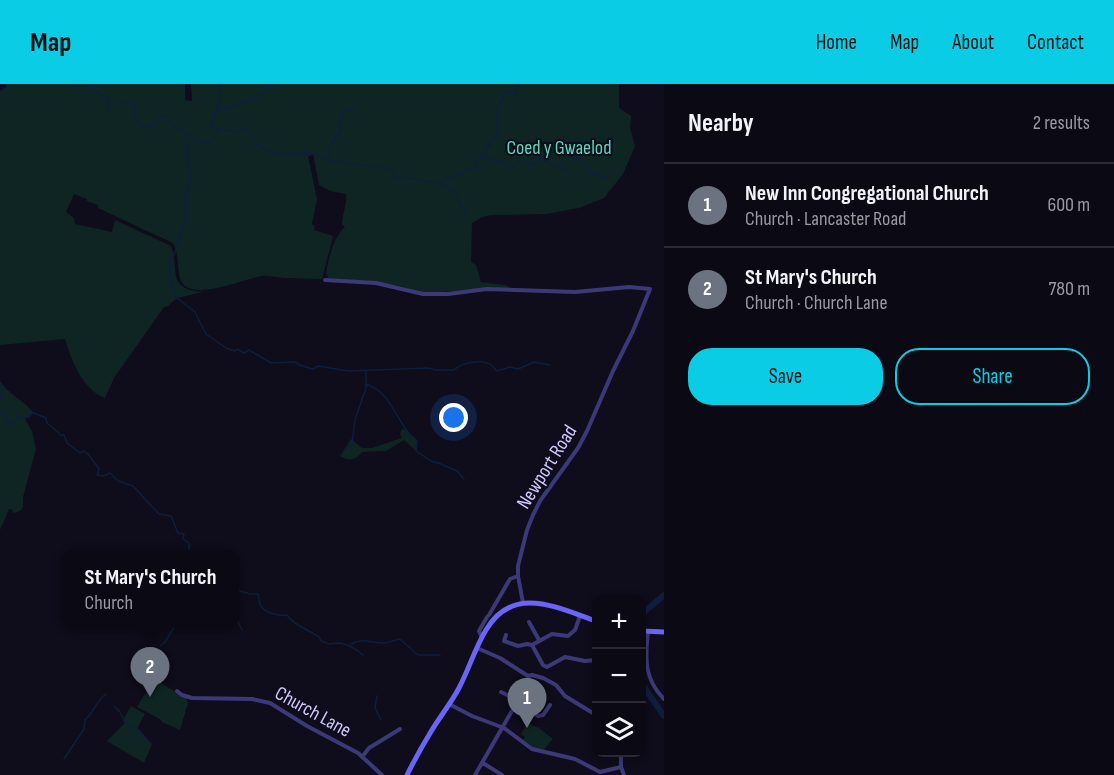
<!DOCTYPE html>
<html lang="en">
<head>
<meta charset="utf-8">
<style>
  body { margin:0; font-family:"Sofia Sans Condensed",sans-serif; background:#14121d; color:#f1f3f6 }
  .controls { position:absolute; right:18px; bottom:18px; display:grid; overflow:hidden; border-radius:12px; box-shadow:0 3px 9px #0003 }
  .controls button { width:54px; height:54px; display:grid; place-items:center; padding:0; border:0; border-bottom:2px solid #2b2a34; background:#0b0914; color:#f1f3f6; font:30px sans-serif }
  .you { position:absolute; left:454px; top:334px; width:21px; height:21px; margin:-15px; border:4px solid #fff; border-radius:50%; background:#1a73e8; box-shadow:0 0 0 9px #1a73e833 }
  .badge { display:grid; place-items:center; width:39px; height:39px; border-radius:50%; background:#0bcce5; color:#fff; font-size:20px; font-weight:700 }
  .pin { position:absolute; translate:-50% -50px; filter:drop-shadow(0 2px 3px #0008) }
  .pin::after { content:''; position:absolute; top:32px; width:21px; height:18px; background:inherit; clip-path:polygon(0 0,100% 0,50% 100%) }
  .popup { position:absolute; left:62px; top:466px; width:177px; height:78px; box-sizing:border-box; display:grid; place-content:center; border-radius:12px; background:#0b0914; filter:drop-shadow(0 2px 4px #0005); font-size:20px; white-space:nowrap; color:#9a9aa0 }
  .popup b { font-size:22px; color:#f1f3f6 }
  .popup::after { content:''; position:absolute; left:50%; top:100%; margin-left:-12px; border:12px solid transparent; border-top-color:#0b0914 }
  .list { margin:0; padding:0; list-style:none }
  h2 { display:flex; justify-content:space-between; align-items:center; height:78px; margin:0; padding:0 24px; font-size:26px }
  h2 small { font-size:20px; font-weight:400; color:#9a9aa0 }
  .list li { display:grid; grid-template-columns:39px 1fr auto; gap:18px; align-items:center; box-sizing:border-box; height:84px; padding:0 24px; border-top:2px solid #2b2a34 }
  .list b { display:block; font-size:22px; white-space:nowrap }
  .list p { margin:0; font-size:20px; white-space:nowrap; color:#9a9aa0 }
  .list em { font-size:20px; font-style:normal; color:#9a9aa0 }
  .actions { display:flex; gap:12px; padding:18px 24px }
  .actions a { flex:1; padding:14px 0; border:2px solid #0bcce5; border-radius:24px; text-align:center; font-size:21px; color:#0bcce5 }
  .actions .main { background:#0bcce5; color:#111 }
  .icon { flex:none; width:33px; height:33px; fill:none; stroke:currentColor; stroke-width:2; stroke-linecap:round; stroke-linejoin:round }
  .map { position:relative; flex:none; width:664px; height:691px; overflow:hidden }
  header { display:flex; align-items:center; gap:36px; box-sizing:border-box; height:84px; padding:0 30px; background:#0bcce5; color:#111 }
  header strong { font-size:28px }
  nav { display:flex; gap:33px; margin-inline-start:auto; font-size:21px }
  main { display:flex }
  aside { flex:1; background:#0b0914 }
  .map>svg:first-child { display:block }
</style>
</head>
<body>
<header>
<strong>Map</strong>
<nav><a>Home</a><a>Map</a><a>About</a><a>Contact</a></nav>
</header>
<main>
<div class="map">
<svg width="664" height="691" viewBox="0 0 664 691">
  <rect width="100%" height="100%" fill="#0f0c1b"/>
  <path fill="#0f2524" d="M7 0H185V16L192 17 191 0H619V24L631 32 630 44 635 62 623 90 604 114 579 124 546 130 491 131 482 133 472 139 471 178 476 181 481 198 506 201 510 204 422 209 400 202 371 197 329 195 326 189C329 172 334 153 345 143L342 141C342 130 347 122 346 110L330 107 319 101 313 70 308 72 317 115 312 140 315 142 314 146 333 152 322 195C310 195 297 194 285 194 277 194 269 191 262 192 244 195 201 214 185 202 175 194 181 172 173 159L98 124V121L87 117V115L74 110 66 128 74 134 75 140 112 148 115 136 171 162C180 186 165 205 203 208L177 214 168 222 164 223 114 294 105 314C83 306 71 276 65 255L0 261V8L7 3Z
    M0 298C8 309 24 317 33 328L25 335 32 347 36 365 23 413V423L20 427 14 429 11 425H9L0 446Z
    M402 345 406 346 417 357 416 367 404 356 386 367 362 368C355 376 351 378 340 372L351 355 362 364H372L402 354 400 350Z
    M154 595 186 614 188 619 180 646 162 638 160 635 137 623Z
    M131 622 145 630 137 645 152 660 144 679 107 657 125 639 123 636Z
    M527 639 539 644 553 655 543 667 532 665 522 657 525 653 521 650Z"/>
  <g fill="none" stroke-linecap="round" stroke-linejoin="round">
    <path stroke="#0d1f3d" stroke-width="1.5" d="M73 0 75 2 78 0
      M85 0 94 4 100 11 107 13 108 25C118 16 125 18 136 22L133 30 143 43H153L159 33 166 31 168 37C183 46 189 55 208 59L215 53 218 45 238 48 242 44C249 48 250 52 255 58 264 70 288 70 301 71L304 66 308 72 313 69C331 81 369 80 391 85L397 94C412 91 423 99 438 98 450 96 465 86 476 84L475 80 497 51V28L505 8 514 10 520 0
      M0 8 7 3V0
      M216 29 257 13 274 0
      M218 45 213 43 212 40 219 18 220 0
      M185 51 190 85V97L186 111V135L170 183 171 199 177 214 195 228 206 250 226 264 235 267 237 265 244 269 249 266 271 279 296 278 299 281 313 285 318 282 348 287 428 284 436 286H454C461 279 480 275 490 280 493 282 495 285 497 287L510 283 518 285 534 278 550 281
      M327 73 333 57 340 48 342 29 357 22
      M481 75 487 73C492 76 508 82 514 82L518 77 532 81 550 67 582 75 590 88 607 94
      M541 75C551 82 563 82 571 90
      M440 98 455 109 467 131
      M0 298 4 303 1 307 2 315H0
      M366 300C394 309 395 340 417 357L416 367 431 377 441 380 457 387 464 395
      M0 329 7 334 9 339 15 338 20 333 25 334 30 332 31 328 46 334 47 339 61 351H64L67 359 80 369 84 367 88 370 99 385 97 391 103 392 110 389 118 397 133 402 159 430 171 432 178 449 184 450 183 455 189 459V470
      M344 368 352 359 355 336 366 304V287
      M234 505 250 510H258C259 513 259 516 260 520 263 529 278 532 287 531 294 542 310 546 320 554V556C331 562 329 559 340 559 349 560 356 565 363 571
      M234 530 242 546
      M351 560C362 554 368 558 380 559 387 560 394 556 400 555L418 571H440
      M160 562 165 558 176 540
      M377 612 375 624 381 636
      M114 622 120 628 125 639 139 646 149 658
      M64 675 84 645 85 636C94 628 97 616 106 610"/>
    <path stroke="#0d1f3d" stroke-width="6" d="M642 535 644 528 664 511
      M642 600 664 632"/>
    <path stroke="#3c3978" stroke-width="4" d="M325 196 376 199 423 210H448L487 205 575 208 629 203 650 205 633 247 613 287 587 347 578 364 540 417 533 431 527 446 518 482V492L523 519
      M489 531 510 495 518 492
      M529 538 539 556
      M648 548C645 574 644 595 664 615
      M506 551 504 557 518 562 527 560 532 561
      M482 553 479 547 487 533
      M532 561 543 581 547 583 565 573 585 577 596 576
      M532 561 552 550 568 552 575 546 580 532
      M477 564 500 574 528 592 532 591 543 594 556 601 565 612 596 631
      M177 607 182 611 192 614 252 615 270 619 307 642 358 669 382 691
      M501 608 518 616
      M449 620 472 632 504 644 532 665 575 675 600 688 621 683
      M516 621 538 632 543 631 550 621
      M621 668V683L624 691
      M362 673 369 664 400 645
      M483 679 502 691
      M475 691 528 599V592"/>
    <path stroke="#6a64f7" stroke-width="5" d="M642 547 664 548
      M407 691C414 677 421 664 429 651 438 635 450 621 459 604 469 585 475 564 486 546 513 500 558 524 596 537"/>
  </g>
  <g text-anchor="middle" dominant-baseline="central" stroke-width="4.5" stroke-linejoin="round" paint-order="stroke">
    <g font-size="20" fill="#5ad7ba" stroke="#0f0c1b">
      <text x="559" y="64">Coed y Gwaelod</text>
    </g>
    <g font-size="20" fill="#cfc8fc" stroke="#0f0c1b">
      <text transform="translate(547 383) rotate(-58)">Newport Road</text>
      <text transform="translate(313 628) rotate(29)">Church Lane</text>
    </g>
  </g>
</svg>
<div class="controls">
<button>+</button>
<button>−</button>
<button><svg class="icon" aria-label="layers" viewBox="0 0 24 24"><path d="M12 4l9 5-9 5-9-5zM3 14l9 5 9-5"/></svg></button>
</div>
<div class="you"></div>
<div class="pin badge" style="left:527px;top:644px;background:#6b7280">1</div>
<div class="pin badge" style="left:150px;top:613px;background:#6b7280">2</div>
<div class="popup"><b>St Mary's Church</b>Church</div>
</div>
<aside>
<h2>Nearby<small>2 results</small></h2>
<ul class="list">
<li><span class="badge" style="background:#6b7280">1</span><div><b>New Inn Congregational Church</b><p>Church · Lancaster Road</p></div><em>600 m</em></li>
<li><span class="badge" style="background:#6b7280">2</span><div><b>St Mary's Church</b><p>Church · Church Lane</p></div><em>780 m</em></li>
</ul>
<div class="actions"><a class="main">Save</a><a>Share</a></div>
</aside>
</main>
</body>
</html>
